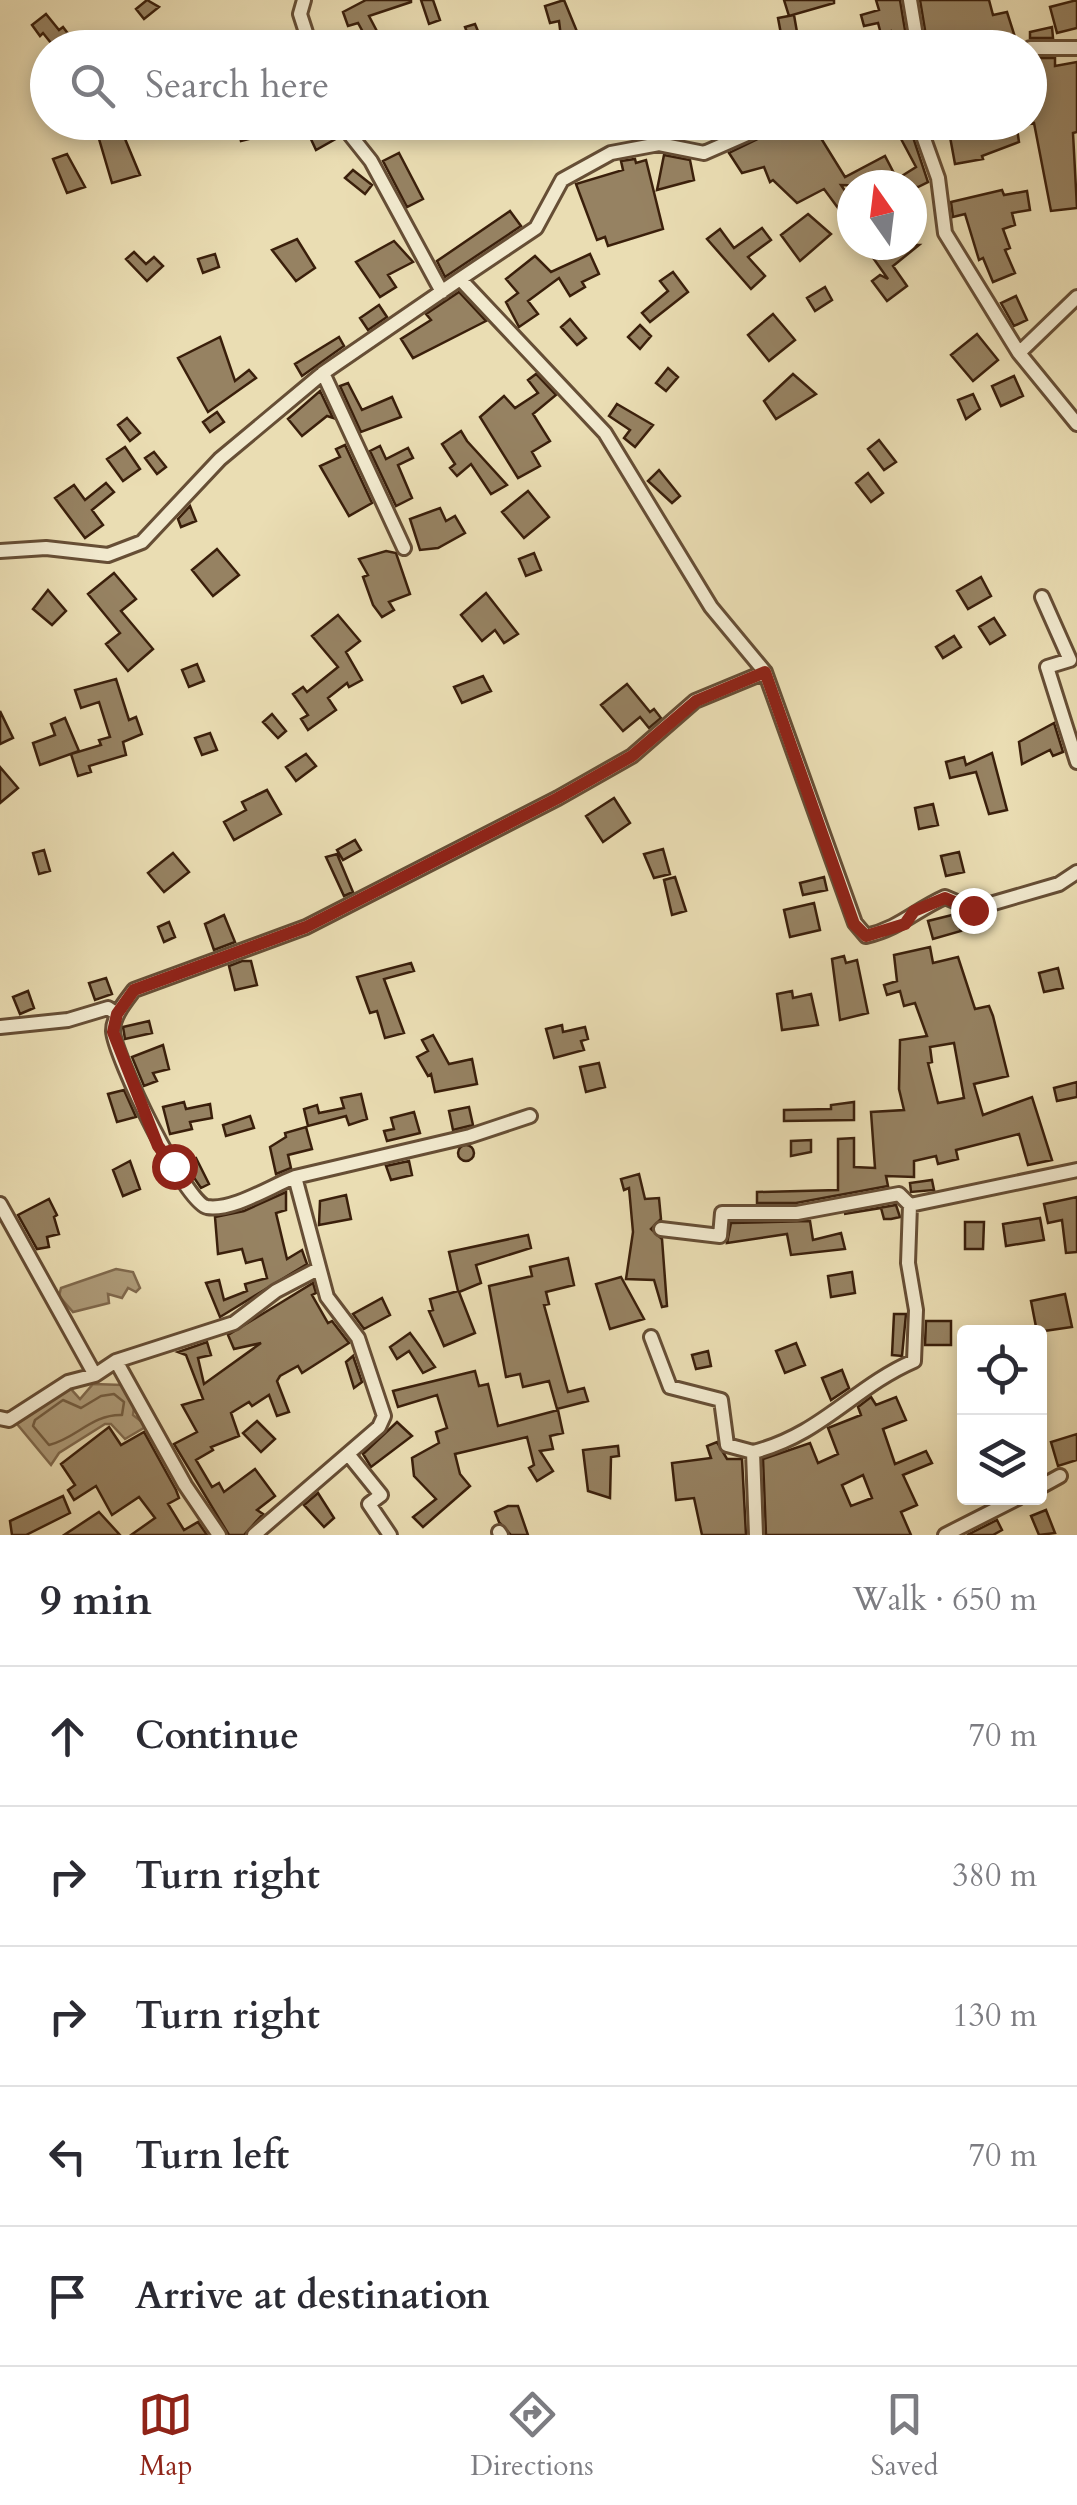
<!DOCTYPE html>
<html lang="en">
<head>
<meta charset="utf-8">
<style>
  body { margin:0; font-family:Cardo,serif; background:#f2f2f3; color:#2b2b33 }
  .controls { position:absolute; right:30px; bottom:30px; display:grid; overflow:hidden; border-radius:10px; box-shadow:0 5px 15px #0003 }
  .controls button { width:90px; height:90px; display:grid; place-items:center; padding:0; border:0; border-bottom:2px solid #e1e1e2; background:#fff; color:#2b2b33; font:50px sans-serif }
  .compass { position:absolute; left:837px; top:170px; width:90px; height:90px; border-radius:50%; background:#fff; box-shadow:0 5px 15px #0003; rotate:346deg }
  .stop { position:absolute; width:30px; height:30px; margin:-22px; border:8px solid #8f2418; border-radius:50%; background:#fff }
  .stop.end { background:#8f2418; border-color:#fff; box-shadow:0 2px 10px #0008 }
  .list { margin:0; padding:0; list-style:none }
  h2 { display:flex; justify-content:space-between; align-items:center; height:130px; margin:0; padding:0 40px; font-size:42px }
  h2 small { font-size:32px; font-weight:400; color:#7c7c81 }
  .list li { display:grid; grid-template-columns:65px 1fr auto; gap:30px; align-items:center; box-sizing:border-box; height:140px; padding:0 40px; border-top:2px solid #e1e1e2 }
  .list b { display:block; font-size:38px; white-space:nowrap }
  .list em { font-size:32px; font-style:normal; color:#7c7c81 }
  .icon { flex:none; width:55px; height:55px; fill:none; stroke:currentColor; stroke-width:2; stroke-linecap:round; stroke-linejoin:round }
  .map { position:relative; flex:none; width:1077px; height:1535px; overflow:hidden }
  .search { position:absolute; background:#fff; box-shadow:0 5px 15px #0003; left:30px; right:30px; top:30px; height:110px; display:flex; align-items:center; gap:25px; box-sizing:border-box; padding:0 35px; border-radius:55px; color:#7c7c81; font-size:38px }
  .sheet { height:830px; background:#fff }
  nav { display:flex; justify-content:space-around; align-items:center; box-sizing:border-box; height:140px; border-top:2px solid #e1e1e2; background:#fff; font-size:28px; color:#7c7c81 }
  nav a { display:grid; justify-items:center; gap:5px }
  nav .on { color:#8f2418 }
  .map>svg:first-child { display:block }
</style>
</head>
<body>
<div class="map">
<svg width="1077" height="1535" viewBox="0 0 1077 1535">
  <rect width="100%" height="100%" fill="#eaddb3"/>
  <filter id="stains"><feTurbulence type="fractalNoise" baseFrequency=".002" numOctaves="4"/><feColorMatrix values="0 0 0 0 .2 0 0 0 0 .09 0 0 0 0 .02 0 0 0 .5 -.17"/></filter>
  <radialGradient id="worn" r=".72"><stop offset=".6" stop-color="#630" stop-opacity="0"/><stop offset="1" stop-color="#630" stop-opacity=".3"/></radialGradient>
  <path fill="#ae9c7a" stroke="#806a4e" stroke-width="2.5" d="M116 1269 133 1272 140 1288 136 1292 128 1288 122 1298 108 1294 109 1303 73 1312 59 1296 61 1288Z
    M93 1384 123 1385 135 1401 133 1415 147 1426 125 1439 111 1424H105L59 1453 51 1465 17 1424 70 1388 80 1399Z"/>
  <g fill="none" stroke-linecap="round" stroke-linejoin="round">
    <path stroke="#745e42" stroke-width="2.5" d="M114 1394 124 1402 122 1415C92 1414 77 1438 49 1445L33 1426 35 1420 63 1400 81 1408 101 1396Z"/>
  </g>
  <path fill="#968262" stroke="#3a1f0b" stroke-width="2.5" fill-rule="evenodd" d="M147 0 159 7 144 19 136 9Z
    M366 0H411V2L369 16 380 37 369 43 358 23 348 26 343 12Z
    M421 0H433L440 20 429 24Z
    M564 0 578 34 561 37 559 21 550 23 545 6Z
    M784 0H834V3L789 16Z
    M876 0H900L908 48H896L891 31 881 34 878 23 864 26 861 15 879 10Z
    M920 0H989L993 15 1007 12 1015 37 972 48H928Z
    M1077 0V28L1057 33 1050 7Z
    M46 14 59 30 63 27 79 48H55L43 33 40 36 32 25Z
    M794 15 797 32 781 34 778 18Z
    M475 24 485 48H473L465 27Z
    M1052 27 1053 38H1030V32Z
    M404 32 409 42 398 48H371Z
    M215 33 223 48H188Z
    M837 35 843 48H812Z
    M1030 58H1055V66L1077 62V132L1073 133 1077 208 1051 211 1034 123 1030 124Z
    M94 122H118L140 175 112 183Z
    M236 122H257L261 136 241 141Z
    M303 122H330L339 137 316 150Z
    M647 122H696L701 133 648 136Z
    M792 122H811L845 177 885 156 897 179 916 167 892 122H908L928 182 918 187 841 185 852 201V211L844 216 824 189 797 203 773 180 770 182 764 167 742 173 729 153Z
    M970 122H1016L1019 142 982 156 983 159 955 164 948 126Z
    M399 153 423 199 407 207 383 161Z
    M67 154 85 187 67 193 53 159Z
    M664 155 690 160 694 180 657 190Z
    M635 159 636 163 646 160 663 229 608 246 605 237 597 240 576 184 623 170 621 161Z
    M353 170 372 185 365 194 345 178Z
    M1002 190 1004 195 1027 191 1030 210 1012 213 1015 225 1003 229 1010 248 1005 250 1015 273 993 282 983 258 979 260 965 214 953 217 951 202Z
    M510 211 521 226 445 277 437 261Z
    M808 214 831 234 800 261 781 235Z
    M762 228 771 240 748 257 765 276 751 289 707 239 720 229 734 248Z
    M297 239 315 268 296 281 272 250Z
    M394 241 413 262 388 275 396 287 380 297 356 262Z
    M864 245H882L888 252 898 245H919L893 266 907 286 887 301 872 281 880 275 888 279Z
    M134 252 146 264 154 257 163 266 147 281 126 259Z
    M215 254 219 267 203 273 198 259Z
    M590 254 599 274 582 282 585 287 570 296 559 278 528 301 538 314 519 327 506 302 518 293 506 279 535 256 551 272Z
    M673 272 688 292 650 322 642 313 668 291 660 281Z
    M825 287 832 300 815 311 807 298Z
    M459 292 486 321 413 358 401 339 431 320 426 314Z
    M1016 296 1027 320 1014 326 1001 303Z
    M379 305 387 317 368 330 360 318Z
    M773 314 795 340 769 361 748 335Z
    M570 319 586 338 577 345 561 327Z
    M640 325 651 336 640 349 628 337Z
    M977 334 998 360 973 381 951 355Z
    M220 337 235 381 249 370 256 378 208 412 178 358Z
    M339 337 344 346 302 376 295 364Z
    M668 368 678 377 666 391 656 383Z
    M536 374 556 395 533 414 550 441 532 452 540 466 518 478 480 417 504 396 515 408 538 393 528 380Z
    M793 374 816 394 776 419 764 401Z
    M1014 376 1023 396 1001 406 992 386Z
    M348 383 362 410 392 397 401 417 361 432 340 386Z
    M320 391 333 418 327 416 302 436 288 419Z
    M973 394 980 409 966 419 958 400Z
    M617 404 653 425 635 447 624 438 630 430 609 416Z
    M217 412 224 422 210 432 203 422Z
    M127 418 140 433 130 441 118 425Z
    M461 431 467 441 507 485 491 494 471 464 457 476 450 468 455 464 442 444Z
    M879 440 896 462 884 470 868 449Z
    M345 445 372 503 349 516 320 466 340 457 336 449Z
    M380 446 386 459 408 448 413 458 398 465 412 498 396 506 370 451Z
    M125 447 140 469 123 481 107 459Z
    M154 452 166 467 157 474 145 458Z
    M659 470 680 496 672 503 648 481Z
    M868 473 883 493 871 502 856 483Z
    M106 483 114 492 92 510 103 525 85 538 55 498 74 485 85 500Z
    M528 491 549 517 524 538 502 512Z
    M190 506 196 521 181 527 178 519Z
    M440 508 446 521 455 516 465 533 438 548 420 550 410 519Z
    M217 549 239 575 213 596 192 570Z
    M386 551 396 553 410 594 389 602 394 610 382 617 373 605 363 577 368 575 359 559Z
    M534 553 541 570 526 576 519 559Z
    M114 573 136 599 121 611 153 649 128 671 106 644 120 633 88 594Z
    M981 577 991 596 968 609 957 591Z
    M48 590 66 611 52 625 33 609Z
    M486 593 518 634 504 643 495 630 482 641 461 615Z
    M338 615 360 641 346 652 362 680 349 687 347 683 328 698 336 710 308 730 301 719 308 715 293 694 303 687 307 692 338 667 312 636Z
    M994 618 1005 635 990 644 979 627Z
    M954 636 961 647 943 658 936 647Z
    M197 664 204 681 189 687 182 670Z
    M483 676 491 691 462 703 454 687Z
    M116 679 129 720 136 717 142 734 123 742 126 755 89 766 91 772 78 776 71 754 101 745 99 740 110 737 99 702 81 708 75 690Z
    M627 684 650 712 654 709 661 718 649 728 640 717 623 731 601 705Z
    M0 711 13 738 0 744Z
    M272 714 286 731 278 738 263 722Z
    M65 718 79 751 40 765 33 743 55 735 51 724Z
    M1054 723 1063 752 1053 756 1050 750 1022 764 1019 742Z
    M210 733 217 750 202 755 195 738Z
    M992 753 1007 810 989 814 976 772 950 778 946 762 964 757 966 765Z
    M306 754 316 766 296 781 286 767Z
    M0 767 18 788 0 803Z
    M267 790 281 814 234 840 224 822 246 810 242 802Z
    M614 798 630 823 603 842 586 816Z
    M933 804 938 825 919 829 915 808Z
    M355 840 361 850 343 860 337 850Z
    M663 849 670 874 654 878 644 854Z
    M44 850 50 871 39 874 33 853Z
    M959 852 964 872 946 876 941 856Z
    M173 853 189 872 164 892 148 873Z
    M337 854 353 892 344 896 326 857Z
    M675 877 686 911 672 915 664 880Z
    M824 877 827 890 803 895 800 883Z
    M814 903 820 930 790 937 784 910Z
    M956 914 961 931 933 939 928 921Z
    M224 915 235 942 214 950 205 924Z
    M169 922 175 937 164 942 158 927Z
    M930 947 933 963 958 957 975 1009 989 1006 993 1016 1008 1076 974 1084 983 1115 1032 1097 1052 1160 1028 1165 1019 1134 956 1150 958 1159 938 1164 936 1156 914 1161V1177L886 1176 888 1186 796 1203H757V1192L838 1190V1139L854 1138V1167L875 1168 871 1112 904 1110 899 1089 900 1040 927 1036 915 1003 904 1006 900 991 887 995 884 985 897 981 894 955ZM954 1043 964 1098 938 1103 928 1063 932 1062 930 1047Z
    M844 956 846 963 857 960 868 1013 840 1020 832 959Z
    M242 961H251L257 985 235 990 229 966Z
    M411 963 414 971 384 979 404 1033 385 1038 377 1011 370 1013 357 977Z
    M1058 968 1063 988 1044 992 1039 973Z
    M106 978 112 994 95 1000 89 983Z
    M28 991 34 1008 20 1014 13 997Z
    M792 991 793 998 811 994 818 1025 782 1030 777 994Z
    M149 1021 152 1033 125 1039 123 1027Z
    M562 1025 563 1032 585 1027 588 1039 581 1041 584 1050 554 1058 546 1029Z
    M433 1035 449 1064 472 1059 477 1084 435 1092 431 1074 428 1076 417 1057 428 1051 422 1040Z
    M163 1045 169 1069 153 1073 157 1081 144 1086 132 1057Z
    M599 1063 605 1087 586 1092 580 1067Z
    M1077 1082V1097L1057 1101 1054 1088Z
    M124 1090 136 1117 117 1122 108 1094Z
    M361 1094 367 1119 349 1125 346 1116 308 1126 304 1109 317 1105 319 1113 344 1108 341 1098Z
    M184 1102 186 1109 210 1104 212 1118 190 1122 192 1129 170 1134 163 1107Z
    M854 1102V1120L784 1121V1110L831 1109V1105Z
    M469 1107 473 1125 453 1130 449 1111Z
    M414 1112 420 1133 387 1141 384 1131 394 1129 391 1118Z
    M250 1116 254 1128 226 1136 223 1125Z
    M306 1127 312 1149 288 1155 291 1168 276 1174 270 1147 286 1137 285 1133Z
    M811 1140V1152L791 1156V1141Z
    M458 1153a8 8 0 1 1 16 0a8 8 0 1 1-16 0Z
    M196 1158 209 1184 201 1188 184 1163Z
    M130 1161 140 1189 123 1196 113 1170Z
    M409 1161 412 1175 391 1180 386 1166Z
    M639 1174 645 1199 659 1198 661 1219 651 1229 662 1239 667 1306 662 1307 654 1280 626 1279 633 1232 629 1188 624 1190 621 1179Z
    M932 1180 934 1190 911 1192 910 1183Z
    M286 1192V1210L276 1213 287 1259 302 1250 307 1264 220 1317 206 1283 219 1280 224 1300 247 1291 245 1284 267 1278 262 1259 246 1263 242 1249 218 1254 215 1217 244 1211Z
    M346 1195 351 1219 319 1225 320 1201Z
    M1077 1197V1252L1066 1253 1062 1220 1048 1223 1044 1204Z
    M49 1199 57 1215 54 1217 59 1234 47 1237 49 1247 37 1249 18 1215Z
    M896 1205 900 1217 891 1219H884L881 1208 844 1214Z
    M1040 1218 1044 1240 1006 1246 1003 1224Z
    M810 1221 813 1240 841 1233 845 1249 791 1255 787 1234 727 1243 731 1223Z
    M965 1222H984L983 1249H965Z
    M528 1235 531 1248 476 1265 481 1283 459 1292 475 1333 444 1346 429 1311 433 1310 430 1299 458 1291 449 1252Z
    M568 1258 574 1285 546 1292 549 1304 544 1305 568 1392 584 1388 588 1401 557 1409 549 1381 523 1387 520 1374 506 1377 489 1286 532 1276 530 1267Z
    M852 1272 855 1293 831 1297 828 1276Z
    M621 1277 644 1319 610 1329 596 1284Z
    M313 1283 316 1293 312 1295 328 1323 332 1321 349 1343 302 1373 298 1366 280 1376 277 1381 289 1412 277 1416 269 1395 252 1406 249 1402 231 1413 239 1436 211 1447 213 1450 196 1460 212 1487 219 1483 224 1492 255 1469 275 1496 257 1510 263 1514 244 1535H229L174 1444 197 1432 182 1405 203 1399 186 1355 178 1352 207 1342 211 1355 198 1358 204 1384 261 1343 234 1349 228 1335Z
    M1065 1294 1072 1327 1037 1332 1031 1301Z
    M382 1298 390 1315 364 1329 353 1314Z
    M894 1314H906L902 1356 892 1355Z
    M926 1321H951V1345H925Z
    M410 1333 416 1341 435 1367 423 1373 409 1351 397 1359 390 1347Z
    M796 1343 805 1365 785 1373 776 1351Z
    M708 1351 711 1366 696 1369 692 1355Z
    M353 1356 362 1382 354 1388 346 1362Z
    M842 1370 849 1388 831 1400 822 1378Z
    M475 1371 479 1386 488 1384 498 1426 558 1410 563 1433 550 1436 553 1449 540 1451 553 1471 537 1481 529 1468 534 1465 527 1437 455 1454 460 1474 470 1486 423 1527 413 1517 436 1499 414 1476 412 1458 439 1443 436 1432 447 1428 437 1395 398 1407 393 1391Z
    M871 1397 876 1405 896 1397 906 1420 883 1429 895 1464 926 1451 932 1463 903 1475 917 1505 901 1512 911 1535H766L763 1459 810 1443 818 1463 838 1454 828 1428 861 1415 858 1407ZM863 1475 872 1498 851 1506 842 1485Z
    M257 1421 275 1439 261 1452 243 1433Z
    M397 1422 412 1436 371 1467 363 1454Z
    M109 1427 121 1445 144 1432 176 1490 179 1498 168 1504 184 1530 198 1522 207 1535H131L155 1518 139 1497 112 1515 96 1486 74 1500 68 1490 75 1485 61 1464Z
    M1077 1434V1460L1058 1466 1051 1442Z
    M717 1442 727 1459H742L746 1535H702L694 1498 676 1500 672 1463 711 1458 707 1446Z
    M618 1446 619 1456 611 1457 610 1498 588 1491 583 1450Z
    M318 1493 334 1518 324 1527 304 1505Z
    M63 1496 70 1513 26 1535H12L10 1521Z
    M508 1506H518L528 1535H511L499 1522 495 1512Z
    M1046 1510 1055 1533 1039 1535 1031 1516Z
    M99 1512 120 1535H64Z
    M997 1520 1002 1530 993 1535H967Z"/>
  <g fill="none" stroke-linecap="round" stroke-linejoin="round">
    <g stroke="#664e35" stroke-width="18">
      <path id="street" d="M304 0 300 14 311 48
        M910 0 918 48
        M1030 48H1077
        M340 122 371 161 442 292
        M918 122 938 178 945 233 1019 353
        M1077 297 1019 353 1077 424
        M323 373 404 548
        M0 551 46 548 108 555 142 542 220 459 323 373 460 279
        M1042 597 1070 660 1047 667 1077 762
        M765 672 855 923 866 936C900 928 914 911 945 897L973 909 1059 884 1077 872
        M0 1027 68 1020 108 1008 117 1014
        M295 1177C271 1186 233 1211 207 1207 185 1203 114 1055 113 1031 113 1016 125 1002 134 990L306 927 558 798 632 756 695 701 765 672 711 607 605 433 460 279 536 228 562 180 611 153 659 144 704 153 775 122
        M0 1204 95 1375
        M661 1229 720 1236 722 1213H797L899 1194 910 1205 1077 1170
        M651 1337 670 1387 721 1400 727 1445 753 1452 756 1535
        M116 1361 185 1485 219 1535
        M0 1418 9 1420 68 1382 95 1375 116 1361 234 1323 276 1291 318 1269
        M753 1452C821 1435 854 1387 914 1361L916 1310 908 1263 910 1205
        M348 1454 381 1495 369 1504 390 1535
        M1040 1487 1060 1476
        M499 1532 501 1535
        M254 1535 379 1427 384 1416 358 1338 327 1297 295 1177 470 1136 530 1116
        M945 1535 1018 1498"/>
    </g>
    <use href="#street" stroke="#f1e9ce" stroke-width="12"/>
  </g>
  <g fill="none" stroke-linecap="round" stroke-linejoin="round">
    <path stroke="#8f2418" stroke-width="12" d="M174 1166 158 1146 113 1032 117 1014 134 990 306 927 558 798 632 756 696 701 765 672 854 924 866 936 905 924 914 911 945 898 973 910"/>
  </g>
  <rect width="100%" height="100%" filter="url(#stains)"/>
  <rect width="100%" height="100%" fill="url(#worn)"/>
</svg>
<div class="controls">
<button><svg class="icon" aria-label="locate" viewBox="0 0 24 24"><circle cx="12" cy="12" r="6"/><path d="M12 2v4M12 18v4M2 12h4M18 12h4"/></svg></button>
<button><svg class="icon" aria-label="layers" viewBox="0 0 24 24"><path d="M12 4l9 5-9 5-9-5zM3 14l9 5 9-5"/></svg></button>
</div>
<svg class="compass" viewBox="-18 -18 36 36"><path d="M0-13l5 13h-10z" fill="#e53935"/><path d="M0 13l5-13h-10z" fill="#7c7c81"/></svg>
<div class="stop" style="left:174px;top:1166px"></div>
<div class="stop end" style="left:973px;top:910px"></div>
<div class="search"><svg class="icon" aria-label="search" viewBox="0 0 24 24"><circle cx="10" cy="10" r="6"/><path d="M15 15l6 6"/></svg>Search here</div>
</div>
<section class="sheet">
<h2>9 min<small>Walk · 650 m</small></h2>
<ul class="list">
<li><svg class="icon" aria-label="ahead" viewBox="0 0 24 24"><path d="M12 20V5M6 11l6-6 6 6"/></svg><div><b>Continue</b></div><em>70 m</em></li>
<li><svg class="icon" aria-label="right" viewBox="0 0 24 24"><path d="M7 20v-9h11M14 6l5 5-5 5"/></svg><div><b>Turn right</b></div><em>380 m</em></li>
<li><svg class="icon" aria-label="right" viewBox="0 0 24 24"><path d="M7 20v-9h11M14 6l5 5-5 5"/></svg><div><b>Turn right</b></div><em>130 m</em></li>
<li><svg class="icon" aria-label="left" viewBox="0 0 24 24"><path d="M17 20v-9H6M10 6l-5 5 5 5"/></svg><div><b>Turn left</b></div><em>70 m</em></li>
<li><svg class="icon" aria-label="arrive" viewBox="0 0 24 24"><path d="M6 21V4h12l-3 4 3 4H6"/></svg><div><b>Arrive at destination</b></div></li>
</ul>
</section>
<nav>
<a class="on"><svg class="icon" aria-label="map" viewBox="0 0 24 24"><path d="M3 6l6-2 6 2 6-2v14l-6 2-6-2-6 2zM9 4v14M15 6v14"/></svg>Map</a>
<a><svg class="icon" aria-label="directions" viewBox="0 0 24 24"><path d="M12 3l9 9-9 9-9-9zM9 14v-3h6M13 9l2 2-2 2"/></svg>Directions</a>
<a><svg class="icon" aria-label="saved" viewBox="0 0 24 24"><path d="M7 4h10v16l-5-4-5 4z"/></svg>Saved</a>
</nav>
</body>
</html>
